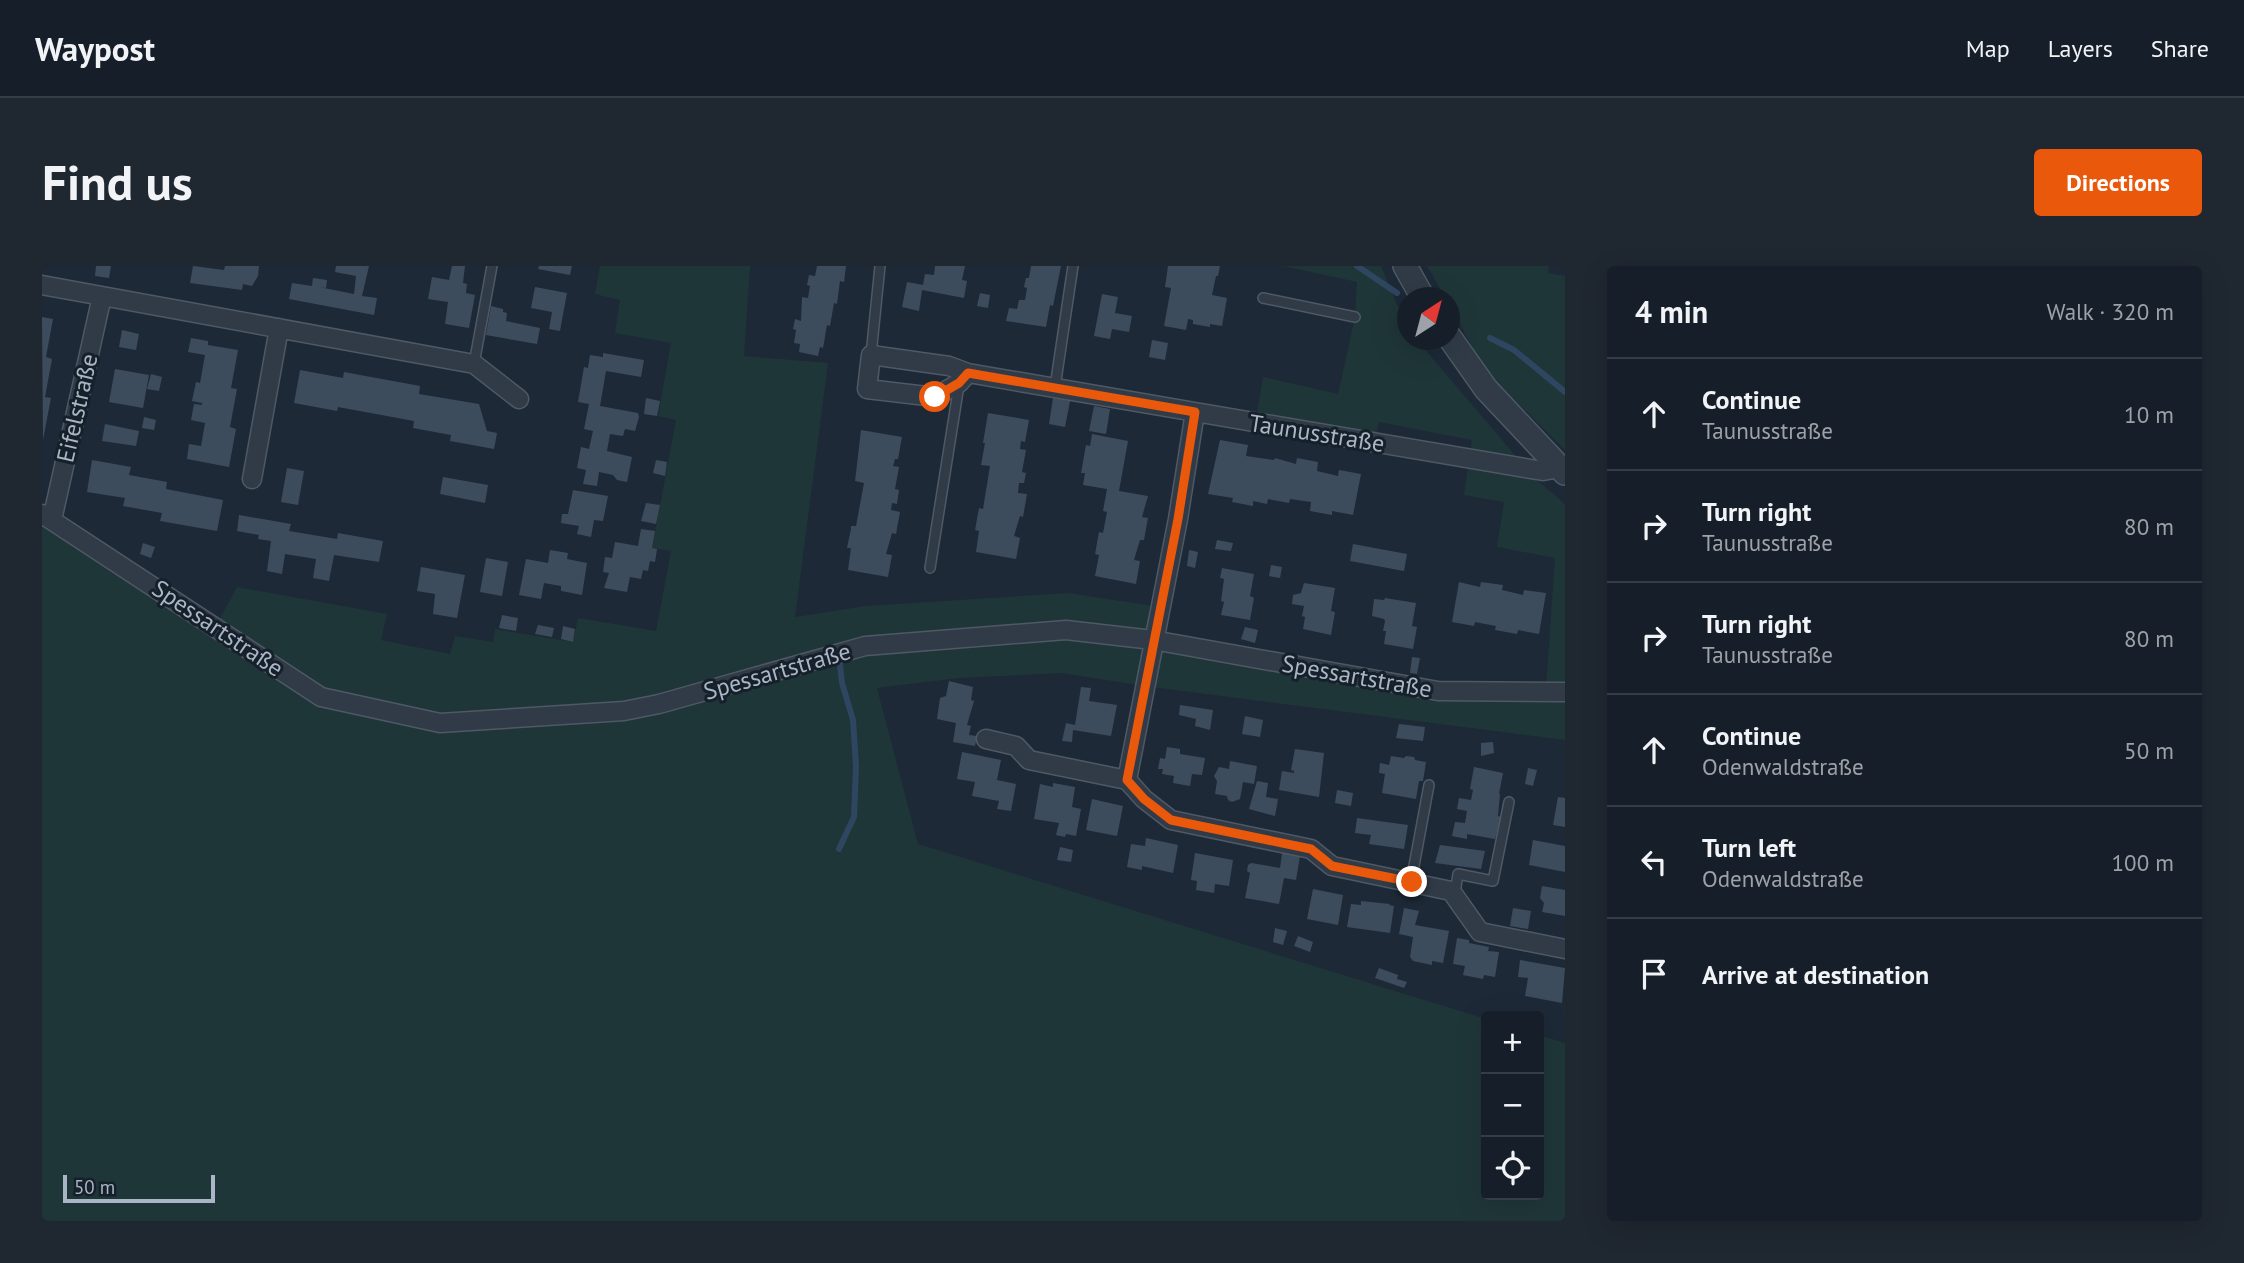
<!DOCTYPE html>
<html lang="en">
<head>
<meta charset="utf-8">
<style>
  body { margin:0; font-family:"PT Sans",sans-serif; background:#1f2731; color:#f1f3f6 }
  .controls { position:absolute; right:21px; bottom:21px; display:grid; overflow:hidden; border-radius:7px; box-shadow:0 7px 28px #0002 }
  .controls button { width:63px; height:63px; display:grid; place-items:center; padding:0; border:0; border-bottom:2px solid #353d46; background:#161f29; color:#f1f3f6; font:35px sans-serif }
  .compass { position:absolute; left:1355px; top:21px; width:63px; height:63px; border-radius:50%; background:#161f29; box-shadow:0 7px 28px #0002; rotate:36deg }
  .scale { position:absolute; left:21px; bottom:18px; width:152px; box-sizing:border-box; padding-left:7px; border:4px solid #aab6c5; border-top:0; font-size:19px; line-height:24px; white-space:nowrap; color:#aab6c5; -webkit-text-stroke:5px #16202b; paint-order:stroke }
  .stop { position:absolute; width:21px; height:21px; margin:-16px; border:5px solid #ea580c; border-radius:50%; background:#fff }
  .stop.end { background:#ea580c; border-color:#fff; box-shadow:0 2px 7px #0008 }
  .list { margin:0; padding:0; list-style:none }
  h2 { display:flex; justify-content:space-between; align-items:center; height:91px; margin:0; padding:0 28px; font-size:30px }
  h2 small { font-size:23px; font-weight:400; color:#9ea2a8 }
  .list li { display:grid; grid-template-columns:46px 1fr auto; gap:21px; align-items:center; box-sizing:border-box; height:112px; padding:0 28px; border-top:2px solid #353d46 }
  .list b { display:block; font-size:26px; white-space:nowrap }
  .list p { margin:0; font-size:23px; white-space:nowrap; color:#9ea2a8 }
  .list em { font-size:23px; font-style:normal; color:#9ea2a8 }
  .icon { flex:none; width:38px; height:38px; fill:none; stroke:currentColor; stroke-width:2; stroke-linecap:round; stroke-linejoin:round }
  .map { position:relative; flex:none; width:1523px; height:955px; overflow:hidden; border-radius:7px }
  header { display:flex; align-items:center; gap:42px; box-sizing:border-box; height:98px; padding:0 35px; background:#161f29; border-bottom:2px solid #353d46 }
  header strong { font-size:33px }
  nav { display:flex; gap:38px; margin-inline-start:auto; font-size:24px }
  .intro { display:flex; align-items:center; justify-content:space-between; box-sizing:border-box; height:168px; padding:0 42px }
  h1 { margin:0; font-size:49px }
  .button { padding:18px 32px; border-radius:7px; background:#ea580c; color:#fff; font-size:24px; font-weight:700 }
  main { display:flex; gap:42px; padding:0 42px }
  aside { flex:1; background:#161f29; border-radius:7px; box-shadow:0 7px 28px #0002 }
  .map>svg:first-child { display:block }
</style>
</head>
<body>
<header>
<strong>Waypost</strong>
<nav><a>Map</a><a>Layers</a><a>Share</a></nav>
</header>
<div class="intro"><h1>Find us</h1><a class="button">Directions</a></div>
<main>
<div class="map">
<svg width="1523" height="955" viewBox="0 0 1523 955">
  <rect width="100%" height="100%" fill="#1d2937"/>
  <path fill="#1f3638" d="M558 0H708L702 90 786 97 753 351 824 340 1026 327 1118 341 1111 374 1396 425 1523 426V474L1102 420 1020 407 917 412 835 422 876 578 1444 753V929H1497V769L1523 777V955H0V248L174 360 195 321 345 348 339 374 408 388 413 370 451 376 453 363 531 376 536 352 614 365 629 285 610 282 634 154 616 150 629 77 573 67 578 34 553 28Z
    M1242 0H1339L1365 62 1366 74H1375L1477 194 1481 206 1497 216 1523 238V420L1504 422 1513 292 1455 281 1462 236 1422 229 1430 174 1337 156 1333 173 1214 153 1221 111 1296 128 1313 51 1315 16Z
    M1385 0H1507L1506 7 1523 10V184L1456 118 1430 81 1408 39V32L1403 31Z"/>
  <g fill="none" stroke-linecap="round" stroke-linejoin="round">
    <path stroke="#2f4660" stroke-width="6" d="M1315 0 1355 27
      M1448 72 1472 84 1523 126
      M797 583 812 551 814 500 811 454 800 417 797 390"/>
  </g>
  <path fill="#3d4c5c" d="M54 0H69L67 12 53 10Z
    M151 0 182 4 183 0H217L216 10 210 20 201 18 200 24 148 17Z
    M294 0H327L320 30 335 32 332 49 247 33 250 17 270 20 271 12 285 14 284 22 277 21 312 28 314 10 293 6Z
    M410 0H423L421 17 425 18 424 27 433 29 427 62 403 58 406 36 386 33 390 11 407 14Z
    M497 0H530L528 9 496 3Z
    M775 0H804L802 16 798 15 795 38 792 37 788 60 785 59 781 82 778 81 776 90 757 86 758 78 752 77 754 64 751 63 753 53 759 55 760 31 766 32 768 20 765 19 767 9 773 10Z
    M893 0H923L920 14 925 15 922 32 880 24 877 45 860 41 865 16 881 19 883 8 892 9Z
    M989 0H1019L1011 40 1008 39 1004 61 964 55 967 42 975 43 977 34H983L985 22 982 21 984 12H987Z
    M1126 0H1178L1176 10H1174L1170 29 1185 32 1180 60 1168 58V61L1151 58V54L1146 53 1144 64 1122 60 1129 22 1123 21Z
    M493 21 525 27 518 65 507 63 510 46 489 42Z
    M938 27 948 29 946 42 935 40Z
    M1060 28 1076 31 1073 47 1090 50 1087 66 1070 63 1068 73 1052 70Z
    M449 40 461 43V46L465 47 464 55 498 62 495 78 444 69Z
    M0 51 11 53 4 91 10 93 3 131 9 132 1 174Z
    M80 64 97 68 94 84 77 81Z
    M149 72 166 75V79L196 84 189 122 195 123 188 161 194 163 187 201 145 193 147 178 159 180 163 157 149 154 152 138 160 139V137L150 135 154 116 158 117 163 89 146 86Z
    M1110 74 1126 77 1123 94 1107 91Z
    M561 87 602 94 599 111 564 105 558 140 596 147 597 151 593 165 583 163 581 170 568 168 565 185 590 191 585 216 575 214 571 209 557 206 555 220 541 218 544 204 535 202 539 181 547 183 551 165 542 163 547 138 536 136 542 101 546 102 548 89 561 91Z
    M73 103 107 109 101 142 67 136Z
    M258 104 301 112 302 106 378 120 377 128 437 138 445 165 455 167 452 183 408 175 409 169 371 162 372 155 296 141 295 145 252 137Z
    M109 108 120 111 117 125 105 123Z
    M604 132 618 135 615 150 602 148Z
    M1011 132 1028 135 1023 161 1007 158Z
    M1052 140 1068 143 1064 168 1047 165Z
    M946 147 987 154 983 176 979 175 978 183 984 184 980 206 984 207 982 217H977L976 227 985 228 981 251 978 250 972 270 978 272 974 293 934 286 937 265 933 264 937 242 941 243 948 200 939 199 943 177H941Z
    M102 151 114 154 112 164 100 162Z
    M63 158 97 165 94 180 60 175Z
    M819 164 860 171 856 193H853L851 200 857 201 853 223 857 224 855 238 850 237 849 244 858 246 854 268 850 267 844 288 850 289 846 311 806 304 809 282H805L809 263V260H814L822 217 813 215Z
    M1050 168 1086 175 1077 225 1106 230 1100 251 1106 252 1102 274H1098L1092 294 1098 295 1094 318 1053 310 1057 289 1053 288 1057 266 1061 267 1065 246 1061 245 1065 223 1041 219 1043 207H1039L1044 179 1048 180Z
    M1178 174 1206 179 1204 190 1232 194 1233 192 1254 198 1255 192 1276 196 1275 205 1296 210 1297 204 1319 208 1311 249 1290 245V249L1268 245 1269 236 1248 233 1247 237 1226 233 1225 238 1211 235V240L1190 236 1191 232 1166 228Z
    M50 194 89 201 87 209 125 216 124 223 181 234 175 265 118 255 120 247 81 240 83 232 45 226Z
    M614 194 625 196 623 210 611 207Z
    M245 202 262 205 256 239 239 236Z
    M401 211 446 219 443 237 398 228Z
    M531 224 566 230 561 255 552 254 549 271 535 268 537 260 519 257 520 248H526Z
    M604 237 618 239 614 258 599 255Z
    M197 249 249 258 247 265 295 273 296 267 341 275 337 296 292 289 287 315 271 312 274 293 243 288 240 308 225 305 229 275 216 273 217 269 195 265Z
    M599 263 613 265 610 282 615 283 613 296 608 295 606 305 601 304 599 313 588 311 585 326 562 322 567 307 561 306 563 291 570 292 573 276 596 280Z
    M1175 274 1191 277 1189 285 1173 283Z
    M101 277 113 281 109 292 98 288Z
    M1311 278 1365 288 1362 305 1308 295Z
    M508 284 526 287 525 293 545 297 540 329 519 325V320L502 317 499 333 477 329 484 293 506 297Z
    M1147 284 1156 286 1153 302 1145 300Z
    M444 292 466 296 460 330 438 326Z
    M1229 299 1240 301 1238 312 1227 310Z
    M379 301 423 309 415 352 391 348 393 328 375 325Z
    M1180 302 1212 308 1208 330 1212 332 1208 354 1179 349 1182 336 1179 335 1182 313 1178 312Z
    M1417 316 1438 321 1439 316 1461 319 1460 324 1481 329 1482 324 1504 327 1497 368 1476 364 1475 368 1453 364 1454 360 1433 356 1432 360 1410 356Z
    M1262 317 1293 322 1289 345 1293 346 1289 369 1261 363 1263 351 1260 350 1262 340 1250 338 1251 329 1259 327Z
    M1343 332 1374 337 1370 360 1375 361 1371 383 1342 378 1344 365H1341L1343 355 1342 353 1330 350 1332 333 1342 334Z
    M460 349 476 352 474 365 457 362Z
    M496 359 512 362 510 371 493 368Z
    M521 360 533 363 531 376 519 373Z
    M1203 361 1216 364 1213 377 1199 373Z
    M1370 391 1378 392 1375 408 1368 407Z
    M907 415 931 421 929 434 932 435 925 459 929 460 927 469 935 470 933 480 911 476 914 457 895 453 898 432 904 430Z
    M1039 421 1049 422 1047 435 1075 439 1069 470 1031 464 1030 476 1020 475 1024 457 1033 459Z
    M1138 439 1171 444 1168 464 1153 460 1154 453 1137 449Z
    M1203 450 1221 454 1218 471 1200 468Z
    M1357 458 1383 461 1381 475 1354 472Z
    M1451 476 1452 487 1439 490V477Z
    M1125 481 1138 483V488L1163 492 1160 509 1150 508 1148 520 1131 517 1132 510 1120 508 1121 503H1116L1118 492 1123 493Z
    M1253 483 1282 487 1277 531 1237 524 1240 505 1252 507V505L1249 504Z
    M920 486 959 494 955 514 974 518 969 545 955 543 957 535 930 530 933 516 915 513Z
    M1349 490 1362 492 1364 490 1372 491 1373 494 1384 496 1381 515H1377L1374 533 1340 527 1343 508 1337 507 1338 497 1347 499Z
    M1188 495 1215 500 1212 518 1201 516 1198 533 1190 536 1186 534 1185 530 1173 528 1175 515 1172 510 1177 501 1187 503Z
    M1432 501 1461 507 1457 528H1458L1456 550 1459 551 1453 573 1425 568V573L1410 570 1413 556 1423 557 1425 545 1415 543 1417 532 1429 534 1431 524 1428 523Z
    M1486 502 1495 504 1491 520 1483 518Z
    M1215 515 1226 517 1224 531 1236 533 1233 550 1207 543Z
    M1011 517 1033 521 1030 541 1039 543 1034 570 1024 568 1023 571 1014 569 1017 557 992 553 998 518 1011 521Z
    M1295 524 1311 527 1309 540 1293 537Z
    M1516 531 1523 532V561L1511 559Z
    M1050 533 1081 540 1075 570 1044 564Z
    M1315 552 1366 559 1362 583 1327 578 1329 569 1313 567Z
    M1104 572 1136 579 1131 607 1100 600V604L1085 601 1089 578 1103 580Z
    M1491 574 1523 580V606L1487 599Z
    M1398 579 1443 585 1439 603 1393 597Z
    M1018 581 1031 584 1029 596 1015 594Z
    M1153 587 1191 594 1187 620 1173 618 1172 627 1154 624 1155 615 1149 614Z
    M1240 587 1258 590 1254 614 1242 612 1237 638 1203 632 1208 607 1205 605 1206 599 1209 597 1238 602Z
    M1500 620 1523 624V650L1500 646 1502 637 1498 632Z
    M1271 623 1301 629 1296 659 1265 653Z
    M1319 635 1348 638 1347 639 1352 640 1348 667 1305 661 1309 638 1319 639Z
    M1362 642 1377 645 1373 659 1407 665 1401 697 1390 695V699L1371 695 1368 691 1371 671 1357 668Z
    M1471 642 1489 645 1486 663 1468 660Z
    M1233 662 1245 665 1241 679 1231 676Z
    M1256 670 1271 676 1268 686 1252 680Z
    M1415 672 1427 674V677L1447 681 1446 685 1457 686 1453 711 1442 709 1441 713 1421 709 1423 700 1411 698Z
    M1478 694 1523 702 1520 737 1483 730 1486 712 1476 711Z
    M1337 702 1356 709 1355 713 1365 716 1362 722 1333 712Z"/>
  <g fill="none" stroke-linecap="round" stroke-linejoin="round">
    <g stroke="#4e5965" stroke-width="12">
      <path id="service" d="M1221 32 1313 51
        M829 89 838 0
        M432 98 450 0
        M1013 121 1031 0
        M888 302 917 119
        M1369 616 1387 519
        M1409 625 1414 621 1416 608 1451 615 1467 536"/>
    </g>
    <g stroke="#4e5965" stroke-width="21">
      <path id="minor" d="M0 19 60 30
        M926 107 917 117 893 131 825 123 829 89 907 100 926 107 1153 146
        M1517 202 1501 205 1153 146 1136 253 1085 514 1102 533 1129 554 1269 583 1290 600 1409 625 1438 666 1523 683
        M210 213 237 62
        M0 248 279 431 398 457 582 445 617 438 823 380 1024 364 1111 374 1396 425 1523 426
        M10 254 60 30 432 98 477 133
        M944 473 974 480 987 494 1085 514"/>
    </g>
    <g stroke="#4e5965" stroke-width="26">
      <path id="tertiary" d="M1363 0 1381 32
        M1408 72 1444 123 1523 207"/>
    </g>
    <use href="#service" stroke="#303b47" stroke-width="9"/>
    <use href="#minor" stroke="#303b47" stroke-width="18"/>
    <use href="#tertiary" stroke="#303b47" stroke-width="23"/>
  </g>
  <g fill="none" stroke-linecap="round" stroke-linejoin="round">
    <path stroke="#ea580c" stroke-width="9" d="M893 131 917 117 926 107 1153 146 1136 253 1085 514 1102 533 1129 554 1269 583 1290 600 1370 616"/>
  </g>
  <g text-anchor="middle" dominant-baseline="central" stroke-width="6" stroke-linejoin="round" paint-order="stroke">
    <g font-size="24" fill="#aab6c5" stroke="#16202b">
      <text transform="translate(35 142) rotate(-77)">Eifelstraße</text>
      <text transform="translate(1275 167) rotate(9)">Taunusstraße</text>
      <text transform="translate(176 362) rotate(34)">Spessartstraße</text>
      <text transform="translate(735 405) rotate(-16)">Spessartstraße</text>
      <text transform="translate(1315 410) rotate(10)">Spessartstraße</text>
    </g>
  </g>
</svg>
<div class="controls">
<button>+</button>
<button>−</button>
<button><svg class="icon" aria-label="locate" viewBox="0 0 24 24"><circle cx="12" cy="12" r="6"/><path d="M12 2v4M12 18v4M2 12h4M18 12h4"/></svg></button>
</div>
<svg class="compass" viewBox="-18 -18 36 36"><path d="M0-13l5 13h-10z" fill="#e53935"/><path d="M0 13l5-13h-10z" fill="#9ea2a8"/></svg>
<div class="scale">50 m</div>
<div class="stop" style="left:893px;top:131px"></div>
<div class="stop end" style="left:1370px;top:616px"></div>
</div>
<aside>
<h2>4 min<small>Walk · 320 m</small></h2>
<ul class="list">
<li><svg class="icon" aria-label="ahead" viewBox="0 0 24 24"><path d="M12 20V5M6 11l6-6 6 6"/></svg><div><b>Continue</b><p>Taunusstraße</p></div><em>10 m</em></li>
<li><svg class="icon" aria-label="right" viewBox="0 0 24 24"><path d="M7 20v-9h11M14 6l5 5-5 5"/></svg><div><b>Turn right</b><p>Taunusstraße</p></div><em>80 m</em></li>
<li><svg class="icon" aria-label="right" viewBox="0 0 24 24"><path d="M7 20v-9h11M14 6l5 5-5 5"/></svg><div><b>Turn right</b><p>Taunusstraße</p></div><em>80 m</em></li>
<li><svg class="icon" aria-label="ahead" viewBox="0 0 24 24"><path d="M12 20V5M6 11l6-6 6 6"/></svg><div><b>Continue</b><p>Odenwaldstraße</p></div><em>50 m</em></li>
<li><svg class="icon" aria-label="left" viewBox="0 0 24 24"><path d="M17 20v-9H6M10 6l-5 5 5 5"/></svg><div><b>Turn left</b><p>Odenwaldstraße</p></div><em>100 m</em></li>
<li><svg class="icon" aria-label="arrive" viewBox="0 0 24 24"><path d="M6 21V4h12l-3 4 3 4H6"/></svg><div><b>Arrive at destination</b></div></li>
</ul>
</aside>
</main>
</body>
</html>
